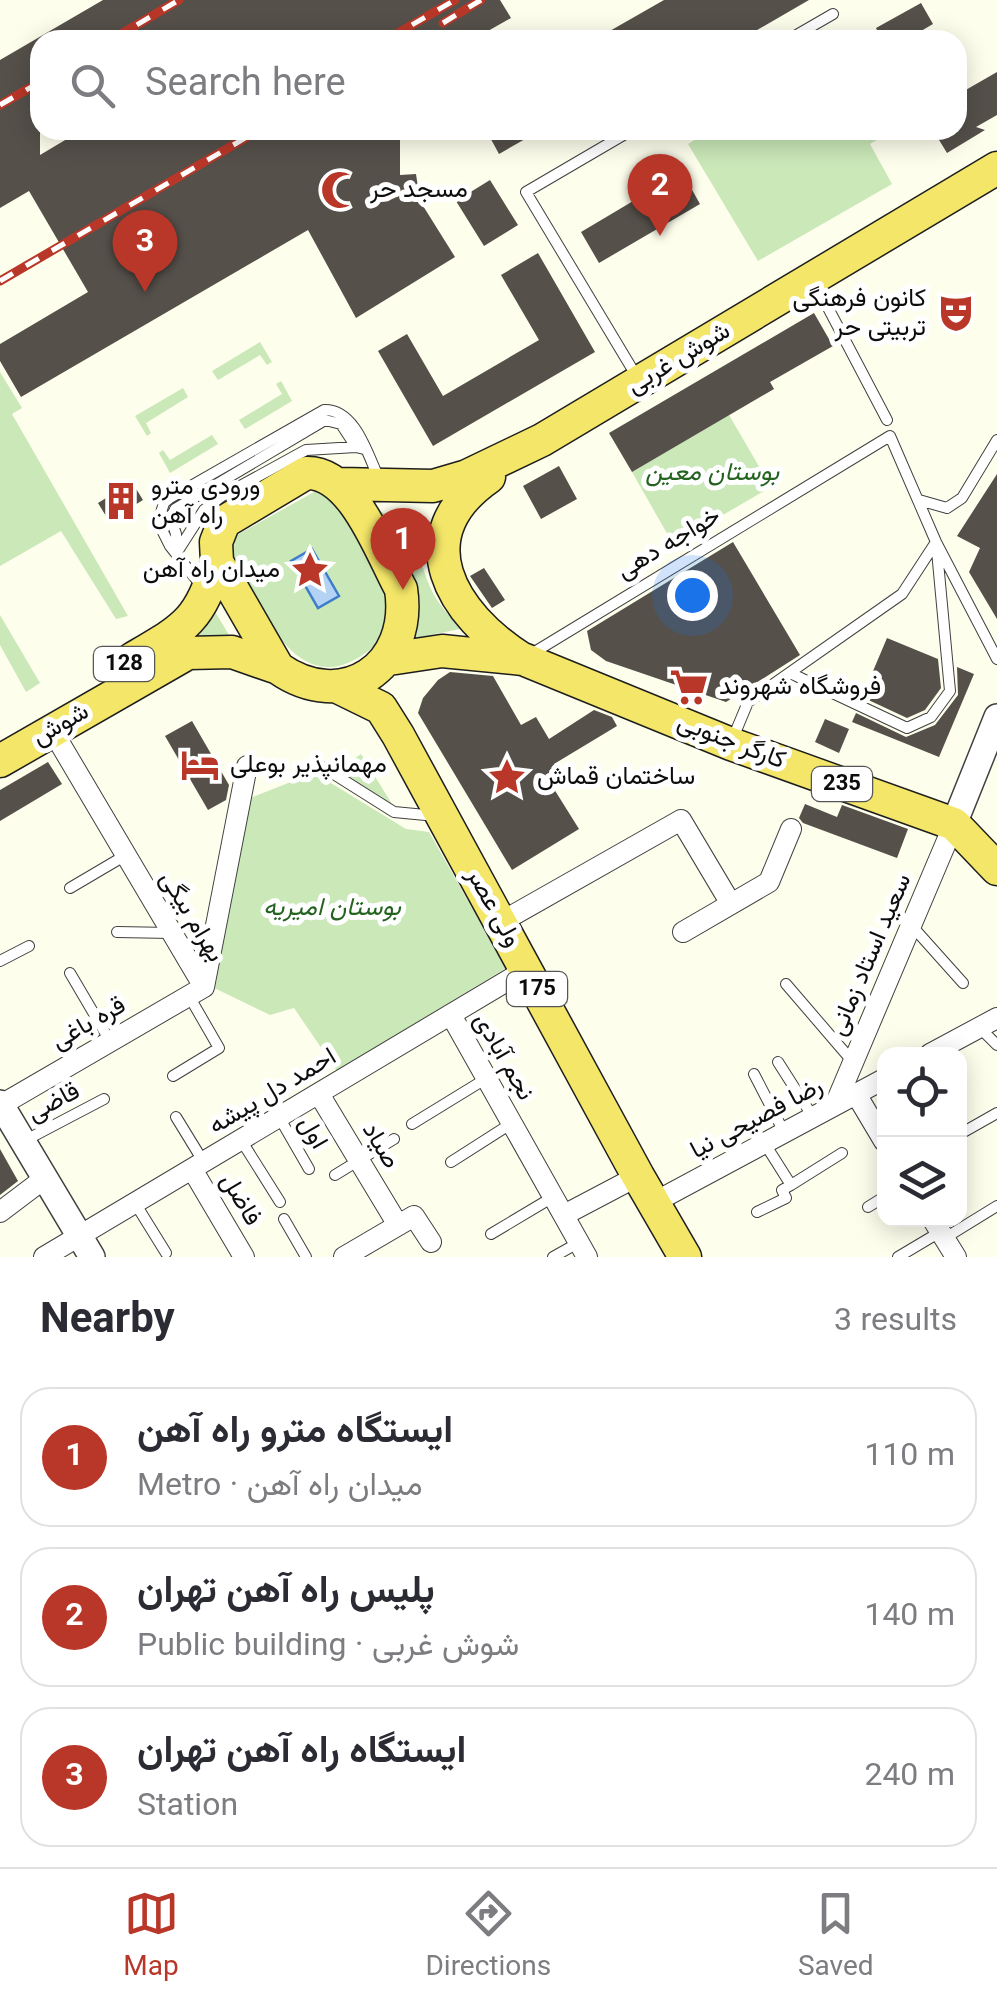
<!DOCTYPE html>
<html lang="en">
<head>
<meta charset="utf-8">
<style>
  body { margin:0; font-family:Georgia,Vazirmatn,serif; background:#f7f7f7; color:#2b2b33 }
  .controls { position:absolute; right:30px; bottom:30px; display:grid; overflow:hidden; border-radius:20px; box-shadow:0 5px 25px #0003 }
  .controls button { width:90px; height:90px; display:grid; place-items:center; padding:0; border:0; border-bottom:2px solid #e1e1e2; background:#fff; color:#2b2b33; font:50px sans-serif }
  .you { position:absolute; left:692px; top:595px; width:35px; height:35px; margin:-25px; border:8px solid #fff; border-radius:50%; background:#1a73e8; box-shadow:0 0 0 15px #1a73e833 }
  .badge { display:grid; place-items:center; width:65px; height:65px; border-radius:50%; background:#b93729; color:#fff; font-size:32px; font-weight:700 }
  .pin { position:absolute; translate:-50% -82px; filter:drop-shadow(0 2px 5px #0008) }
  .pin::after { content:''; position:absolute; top:52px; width:35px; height:30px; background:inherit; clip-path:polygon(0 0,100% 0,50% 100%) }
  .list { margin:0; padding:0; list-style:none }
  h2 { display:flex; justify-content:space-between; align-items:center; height:130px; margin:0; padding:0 40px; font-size:42px }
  h2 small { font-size:32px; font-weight:400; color:#7c7c81 }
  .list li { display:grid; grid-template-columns:65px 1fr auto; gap:30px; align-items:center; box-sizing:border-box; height:140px; margin:0 20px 20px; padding:0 20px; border:2px solid #e1e1e2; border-radius:30px }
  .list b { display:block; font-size:38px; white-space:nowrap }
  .list p { margin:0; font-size:32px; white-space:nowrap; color:#7c7c81 }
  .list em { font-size:32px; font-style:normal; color:#7c7c81 }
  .icon { flex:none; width:55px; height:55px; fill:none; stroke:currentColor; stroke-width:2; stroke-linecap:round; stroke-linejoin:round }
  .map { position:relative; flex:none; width:997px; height:1257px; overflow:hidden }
  .search { position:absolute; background:#fff; box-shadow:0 5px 25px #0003; left:30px; right:30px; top:30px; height:110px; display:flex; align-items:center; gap:25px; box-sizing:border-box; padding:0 35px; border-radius:30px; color:#7c7c81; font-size:38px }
  .sheet { height:610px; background:#fff }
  nav { display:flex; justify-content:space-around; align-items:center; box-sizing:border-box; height:140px; border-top:2px solid #e1e1e2; background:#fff; font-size:28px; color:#7c7c81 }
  nav a { display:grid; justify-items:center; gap:5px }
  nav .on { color:#b93729 }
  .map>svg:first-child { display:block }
</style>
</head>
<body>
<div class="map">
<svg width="997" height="1257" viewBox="0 0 997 1257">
  <rect width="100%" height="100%" fill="#fefeed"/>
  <path fill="#cae8b8" d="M710 130H894L870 144 892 184 758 261 688 144Z
    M260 342 272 362 267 365 260 355 218 380 212 371Z
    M0 372 22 408 12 414 128 616 116 619 61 531 0 566Z
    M281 381 292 401 245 429 239 420 282 394 276 384Z
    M183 388 188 397 146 423 151 433 147 436 135 416Z
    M729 415 771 487 673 544 632 472Z
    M212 435 218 444 170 473 159 453 163 450 170 460Z
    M325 490 338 497 389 582 384 637C304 717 268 619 231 559V547L237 535 314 492Z
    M364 502 387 515H412C420 559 425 602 465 628L406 640Z
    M214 610 229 635 194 640V633Z
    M0 615 40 683 26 692 0 645Z
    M361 754 392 804 336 771Z
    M306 776 321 777 406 829 429 832 506 968 337 1071 294 1008 270 1015 206 984 245 800Z"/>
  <path fill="#b4d3f4" stroke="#3d7dc9" stroke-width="2.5" d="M312 549 339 596 318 608 291 561Z"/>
  <path fill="#55504a" d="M103 0H500L511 18 472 40H40V155L82 130H389V133L400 134V175L416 174 420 201 455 257 356 318 308 230 21 397 0 361V344L88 292 29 191 0 208V60Z
    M664 0H809L740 40H594Z
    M921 3 933 24 921 31 926 40H882L876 28Z
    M997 72V115L976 127 985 130 947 153 933 130H957V95Z
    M486 130H541L499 154Z
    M682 172 700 204 599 263 581 232Z
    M490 180 518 225 484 246 456 201Z
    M538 253 595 352 433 446 378 351 407 334 443 396 539 340 501 275Z
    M814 313 833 346 770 382 774 389 632 472 609 433Z
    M559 466 577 499 541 519 523 486Z
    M997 474V619L969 572 980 548 957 536Z
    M132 482 143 500 109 521 98 503Z
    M733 542 800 655 726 702 606 661 591 650 587 631Z
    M484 568 505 600 492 608 470 576Z
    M887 638 938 659 941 688 925 710 907 718 862 697Z
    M957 667 974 674 939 757 852 722 856 713 906 737 935 725 958 695Z
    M450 672 493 676 521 725 536 717 549 739 594 710 612 717 617 726 554 764 560 774 549 781 579 829 512 870 418 713 423 698 438 680Z
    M825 719 849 729 839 753 815 742Z
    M192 721 229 785 226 800 208 810 165 736Z
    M48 762 62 784 0 821V790Z
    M805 804 837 817 842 805 908 829 897 858 803 823 799 818Z
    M0 1149 18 1181 0 1195Z"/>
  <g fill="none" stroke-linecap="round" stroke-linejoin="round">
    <g stroke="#404040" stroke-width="12">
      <path id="service" d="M788 40 833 14
        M632 130 526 192 637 377
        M815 283 887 420
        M919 500 947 508 962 498 997 440
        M179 549 204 510 222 496 306 450 356 447
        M176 554V534L171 519 175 509 325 420 341 424 356 447 364 449
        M203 588 170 546 158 522 164 503 170 498 324 410C356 409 368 456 380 481
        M528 656 890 436 936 542 997 659
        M790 673 907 728 931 717 950 691 937 551
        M733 738 748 702 902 594 936 542
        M321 766 394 812 436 816
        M70 888 126 855
        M912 926 963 983
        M117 932 171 933
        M0 961 29 946
        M70 973 110 1041
        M786 984 853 1062
        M980 1028 997 1045
        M778 1062 813 1117
        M754 1074 784 1132
        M173 1076 219 1048 189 996
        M176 1117 203 1161
        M279 1117 309 1169
        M412 1124 487 1078
        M960 1134 997 1113
        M241 1140 280 1202
        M24 1141 104 1099
        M765 1144 791 1185 842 1153
        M451 1162 512 1123
        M335 1175 394 1139
        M135 1203 166 1253
        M868 1207 884 1197
        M757 1212 786 1198 782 1190 791 1185
        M284 1219 306 1257
        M491 1234 553 1197
        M945 1238 997 1206
        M553 1257 578 1243
        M898 1257 940 1232"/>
    </g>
    <g stroke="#404040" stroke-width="22">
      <path id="minor" d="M52 730 204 987
        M501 922 681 820 731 904
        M683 932 769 882 791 829
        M204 987 247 766
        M451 1015 587 1257
        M930 1054 997 1018
        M319 1094 398 1225
        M856 1094 884 1141
        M1 1105 204 987
        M835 1105 954 824
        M192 1169 244 1257
        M653 1203 884 1079
        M0 1212 45 1178
        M564 1215 638 1176
        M933 1220 956 1257
        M44 1257 527 969
        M344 1257 414 1216 431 1242"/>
    </g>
    <g stroke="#404040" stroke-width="28">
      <path id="tertiary" d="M954 824 997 717
        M0 1103 92 1257"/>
    </g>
    <g stroke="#1e1e1e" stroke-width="35">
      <path id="primary" d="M306 473C353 471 381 553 401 589 413 667 343 714 278 668L217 562 216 542 224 522Z
        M489 477C404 536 451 614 522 659
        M340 484 433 486 467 476 542 440 997 168
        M132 659C183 629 200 622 217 562
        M389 659 442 651 523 659 731 744 954 824 997 869
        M338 687 381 708 398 735 638 1176 685 1257
        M0 761 188 653 232 652 278 668"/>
    </g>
    <use href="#service" stroke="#fff" stroke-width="10"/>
    <use href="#minor" stroke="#fff" stroke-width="20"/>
    <use href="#tertiary" stroke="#fff" stroke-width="25"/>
    <use href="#primary" stroke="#f4e668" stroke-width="32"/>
    <g stroke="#b93729" stroke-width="9">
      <path id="rail" d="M443 23 481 0
        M111 40 179 0
        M386 40 455 0
        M0 105 40 82
        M0 281 259 130"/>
    </g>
    <use href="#rail" stroke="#fff" stroke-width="5" stroke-dasharray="15" stroke-linecap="butt"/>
  </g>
  <defs>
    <g id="mosque-bare" transform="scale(3)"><path d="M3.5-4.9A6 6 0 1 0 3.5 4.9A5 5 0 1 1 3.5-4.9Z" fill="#b93729" stroke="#fff" stroke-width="2.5" paint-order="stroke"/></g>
    <g id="theatre-bare" transform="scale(3)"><path d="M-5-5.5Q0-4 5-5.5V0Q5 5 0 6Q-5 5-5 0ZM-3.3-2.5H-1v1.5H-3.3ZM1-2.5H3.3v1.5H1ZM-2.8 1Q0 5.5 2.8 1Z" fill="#b93729" stroke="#fff" stroke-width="2.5" paint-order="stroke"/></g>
    <g id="building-bare" transform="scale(3)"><path d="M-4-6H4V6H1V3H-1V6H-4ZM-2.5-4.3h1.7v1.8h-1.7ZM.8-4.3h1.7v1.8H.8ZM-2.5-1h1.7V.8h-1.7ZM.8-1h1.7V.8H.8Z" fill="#b93729" stroke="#fff" stroke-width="2.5" paint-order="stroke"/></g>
    <g id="sight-bare" transform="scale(3)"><path d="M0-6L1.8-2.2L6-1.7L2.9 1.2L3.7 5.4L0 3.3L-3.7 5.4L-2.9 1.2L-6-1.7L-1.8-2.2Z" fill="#b93729" stroke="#fff" stroke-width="2.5" paint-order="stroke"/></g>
    <g id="supermarket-bare" transform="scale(3)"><path d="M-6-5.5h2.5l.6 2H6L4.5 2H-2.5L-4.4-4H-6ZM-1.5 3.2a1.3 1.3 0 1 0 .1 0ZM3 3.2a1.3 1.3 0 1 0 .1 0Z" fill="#b93729" stroke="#fff" stroke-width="2.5" paint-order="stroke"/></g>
    <g id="hotel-bare" transform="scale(3)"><path d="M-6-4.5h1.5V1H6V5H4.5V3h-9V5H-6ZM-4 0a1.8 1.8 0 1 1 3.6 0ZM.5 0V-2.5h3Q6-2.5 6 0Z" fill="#b93729" stroke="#fff" stroke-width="2.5" paint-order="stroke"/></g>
  </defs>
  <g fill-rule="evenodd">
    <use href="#mosque-bare" x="340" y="190"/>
    <use href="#theatre-bare" x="956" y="313"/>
    <use href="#building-bare" x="121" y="501"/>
    <use href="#sight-bare" x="310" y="570"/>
    <use href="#supermarket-bare" x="689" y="687"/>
    <use href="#hotel-bare" x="200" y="765"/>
    <use href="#sight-bare" x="507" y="777"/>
  </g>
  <g text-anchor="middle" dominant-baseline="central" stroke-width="10" stroke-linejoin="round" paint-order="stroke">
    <g fill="#fff" stroke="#565656" stroke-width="2.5">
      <rect x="94" y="647" width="60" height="34" rx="8"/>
      <rect x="812" y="767" width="60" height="34" rx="8"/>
      <rect x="507" y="972" width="60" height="34" rx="8"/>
    </g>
    <g font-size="22" font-weight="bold" fill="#0d0d0d">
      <text x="124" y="664">128</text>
      <text x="842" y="784">235</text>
      <text x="537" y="989">175</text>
    </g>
    <g font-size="25" fill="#0d0d0d" stroke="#fff" text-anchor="start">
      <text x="370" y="190">مسجد حر</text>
      <text x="926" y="299" text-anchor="end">کانون فرهنگی<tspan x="926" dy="29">تربیتی حر</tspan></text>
      <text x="151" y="487">ورودی مترو<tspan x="151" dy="29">راه آهن</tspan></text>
      <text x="280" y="570" text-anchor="end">میدان راه آهن</text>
      <text x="719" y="687">فروشگاه شهروند</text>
      <text x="230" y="765">مهمانپذیر بوعلی</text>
      <text x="537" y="777">ساختمان قماش</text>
    </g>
    <g font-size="25" fill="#0d0d0d" stroke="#fff">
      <text transform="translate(679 359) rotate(-31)">شوش غربی</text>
      <text transform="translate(669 544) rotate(-31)">خواجه دهی</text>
      <text transform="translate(61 725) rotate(-30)">شوش</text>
      <text transform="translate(731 742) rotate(21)">کارگر جنوبی</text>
      <text transform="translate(493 908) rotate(61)">ولی عصر</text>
      <text transform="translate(191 917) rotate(59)">بهرام بیگی</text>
      <text transform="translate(871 955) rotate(-67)">سعید استاد زمانی</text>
      <text transform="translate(89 1024) rotate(-30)">قره باغی</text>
      <text transform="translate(503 1057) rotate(60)">نجم آبادی</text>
      <text transform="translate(273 1092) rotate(-31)">احمد دل پیشه</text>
      <text transform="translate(54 1103) rotate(-28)">قاضی</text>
      <text transform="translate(757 1119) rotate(-28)">رضا فصیحی نیا</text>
      <text transform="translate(312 1133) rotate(60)">اول</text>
      <text transform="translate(380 1146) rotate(59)">صیاد</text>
      <text transform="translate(240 1200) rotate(59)">فاضل</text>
    </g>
    <g font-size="25" font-style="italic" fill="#24631f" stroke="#fff">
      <text x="712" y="473">بوستان معین</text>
      <text x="332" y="908">بوستان امیریه</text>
    </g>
  </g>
</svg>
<div class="controls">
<button><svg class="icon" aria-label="locate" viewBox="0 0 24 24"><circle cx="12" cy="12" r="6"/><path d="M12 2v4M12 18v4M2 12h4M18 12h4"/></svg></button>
<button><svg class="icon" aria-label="layers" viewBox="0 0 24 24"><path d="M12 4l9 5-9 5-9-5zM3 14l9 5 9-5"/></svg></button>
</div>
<div class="you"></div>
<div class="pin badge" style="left:403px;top:590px">1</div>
<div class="pin badge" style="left:660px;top:236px">2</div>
<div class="pin badge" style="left:145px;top:292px">3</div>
<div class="search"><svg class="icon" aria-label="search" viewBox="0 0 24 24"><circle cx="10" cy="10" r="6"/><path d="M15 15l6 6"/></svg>Search here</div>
</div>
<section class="sheet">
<h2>Nearby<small>3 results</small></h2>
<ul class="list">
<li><span class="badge">1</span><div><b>ایستگاه مترو راه آهن</b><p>Metro · میدان راه آهن</p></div><em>110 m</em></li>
<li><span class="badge">2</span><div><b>پلیس راه آهن تهران</b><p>Public building · شوش غربی</p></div><em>140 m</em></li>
<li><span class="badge">3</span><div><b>ایستگاه راه آهن تهران</b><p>Station</p></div><em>240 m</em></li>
</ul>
</section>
<nav>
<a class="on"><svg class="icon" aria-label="map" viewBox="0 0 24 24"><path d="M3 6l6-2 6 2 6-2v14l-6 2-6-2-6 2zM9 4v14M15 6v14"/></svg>Map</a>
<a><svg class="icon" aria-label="directions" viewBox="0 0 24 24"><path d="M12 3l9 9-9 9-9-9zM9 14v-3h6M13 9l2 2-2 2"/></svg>Directions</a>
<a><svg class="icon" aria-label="saved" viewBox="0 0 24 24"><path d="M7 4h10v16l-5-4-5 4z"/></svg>Saved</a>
</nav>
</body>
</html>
